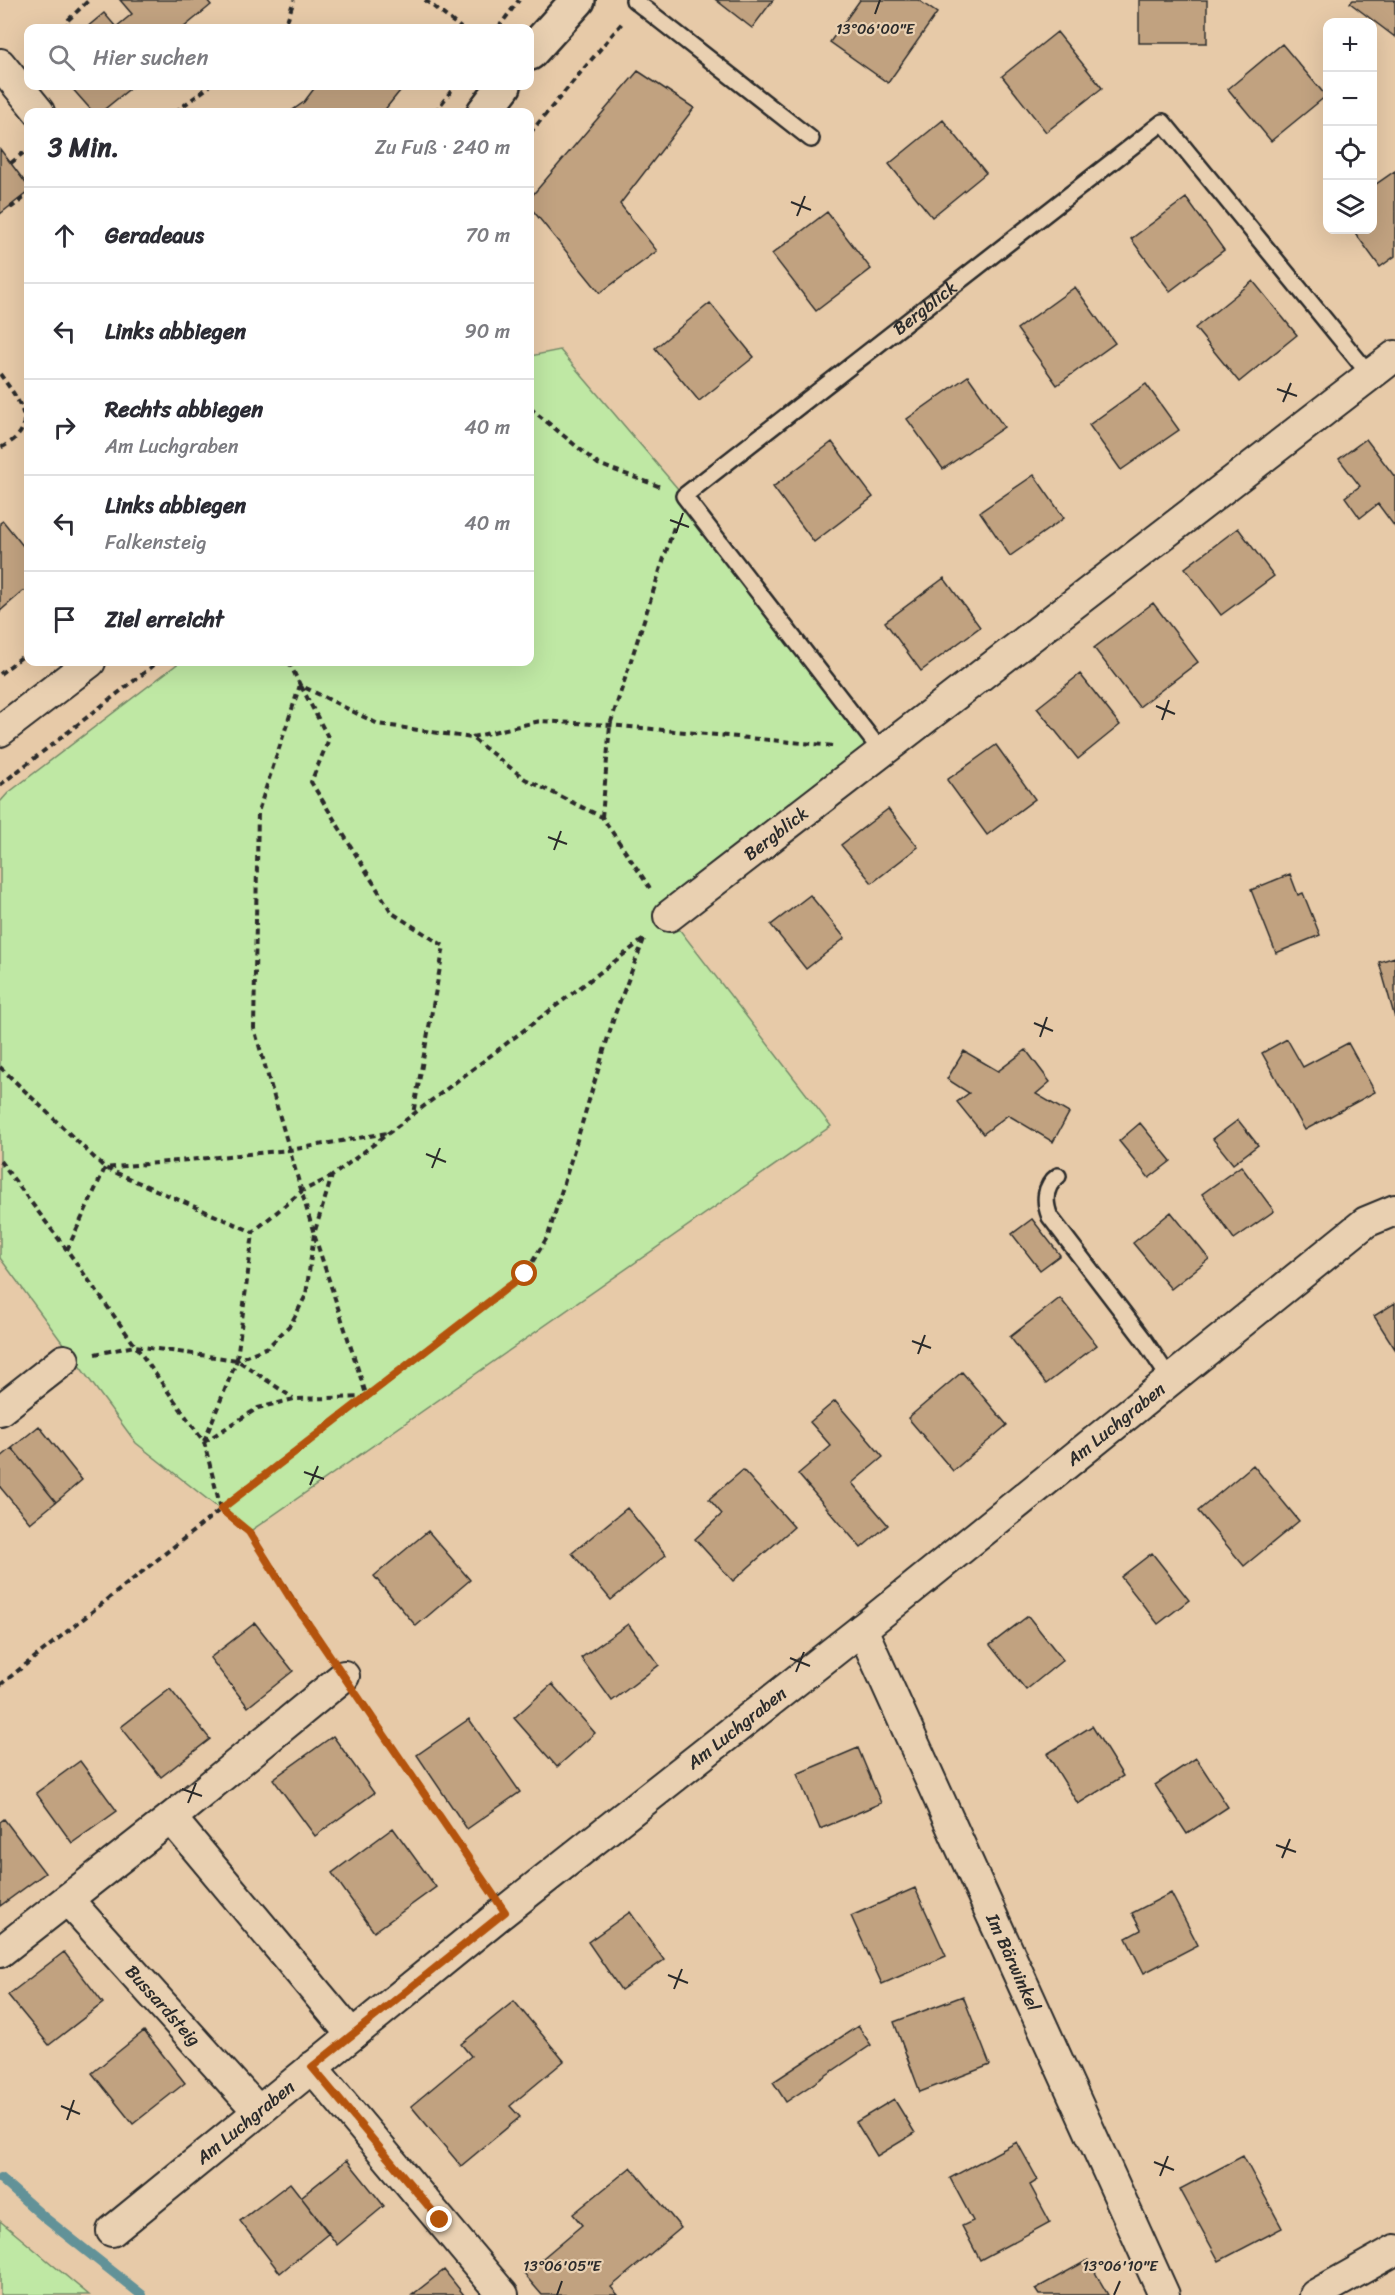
<!DOCTYPE html>
<html lang="de">
<head>
<meta charset="utf-8">
<style>
  body { margin:0; font-family:Sriracha,sans-serif; background:#f7f7f7; color:#2b2b33 }
  .controls { position:absolute; right:18px; top:18px; display:grid; overflow:hidden; border-radius:12px; box-shadow:0 6px 24px #0002 }
  .controls button { width:54px; height:54px; display:grid; place-items:center; padding:0; border:0; border-bottom:2px solid #e1e1e2; background:#fff; color:#2b2b33; font:30px sans-serif }
  .stop { position:absolute; width:18px; height:18px; margin:-14px; border:4px solid #b45309; border-radius:50%; background:#fff }
  .stop.end { background:#b45309; border-color:#fff; box-shadow:0 2px 6px #0008 }
  .list { margin:0; padding:0; list-style:none }
  h2 { display:flex; justify-content:space-between; align-items:center; height:78px; margin:0; padding:0 24px; font-size:26px }
  h2 small { font-size:20px; font-weight:400; color:#7c7c81 }
  .list li { display:grid; grid-template-columns:39px 1fr auto; gap:18px; align-items:center; box-sizing:border-box; height:96px; padding:0 24px; border-top:2px solid #e1e1e2 }
  .list b { display:block; font-size:22px; white-space:nowrap }
  .list p { margin:0; font-size:20px; white-space:nowrap; color:#7c7c81 }
  .list em { font-size:20px; font-style:normal; color:#7c7c81 }
  .icon { flex:none; width:33px; height:33px; fill:none; stroke:currentColor; stroke-width:2; stroke-linecap:round; stroke-linejoin:round }
  .map { position:relative; flex:none; width:1395px; height:2295px; overflow:hidden }
  .search { position:absolute; background:#fff; box-shadow:0 6px 24px #0002; left:24px; top:24px; width:510px; height:66px; display:flex; align-items:center; gap:15px; box-sizing:border-box; padding:0 21px; border-radius:12px; color:#7c7c81; font-size:22px }
  .panel { position:absolute; background:#fff; box-shadow:0 6px 24px #0002; left:24px; top:108px; width:510px; height:558px; border-radius:12px }
  .map>svg:first-child { display:block }
</style>
</head>
<body>
<div class="map">
<svg width="1395" height="2295" viewBox="0 0 1395 2295">
  <rect width="100%" height="100%" fill="#e7caa8"/>
  <filter id="ink" filterUnits="userSpaceOnUse"><feTurbulence type="fractalNoise" baseFrequency=".0167" numOctaves="2"/><feDisplacementMap in="SourceGraphic" scale="12" xChannelSelector="R" yChannelSelector="G"/><feConvolveMatrix kernelMatrix="1 2 1 2 8 2 1 2 1" color-interpolation-filters="sRGB"/></filter>
  <g filter="url(#ink)">
    <path fill="#bfe8a4" stroke="#758a68" stroke-width="1.5" d="M560 350 684 496 881 751 669 916 831 1126 249 1532 136 1443 0 1258V802L8 793 180 662H530V356Z
      M0 2221 89 2295H0Z"/>
    <g fill="none" stroke-linecap="round" stroke-linejoin="round">
      <path stroke="#629298" stroke-width="10" d="M0 2178 45 2218 142 2295"/>
    </g>
    <path fill="#c1a280" stroke="#2b2b2b" stroke-width="1.5" d="M120 0H207L211 5 183 28H86L104 13 116 27 132 14Z
      M716 0H773L752 28Z
      M860 0H918L937 13 888 83 830 42Z
      M1139 0H1207V43H1139Z
      M1353 0H1395V37L1350 3Z
      M1057 32 1102 88 1046 132 1002 76Z
      M1282 44 1326 96 1271 141 1228 89Z
      M638 71 694 108 620 204 657 251 600 293 530 207V198Z
      M70 86H133L101 112H93Z
      M316 86H404L383 112H290L304 102Z
      M943 120 986 173 932 217 889 164Z
      M0 149 28 186V192L0 214Z
      M1395 171V256L1380 267 1353 230H1372V187Z
      M1186 198 1224 250 1170 291 1131 239Z
      M827 212 871 269 816 311 772 254Z
      M1253 281 1297 335 1239 382 1195 328Z
      M1075 287 1115 343 1057 385 1017 329Z
      M710 303 754 357 699 401 655 348Z
      M968 376 1004 427 943 469 907 419Z
      M1146 384 1179 430 1121 470 1089 425Z
      M1366 439 1395 477V527L1378 504 1360 518 1345 497 1360 486 1339 459Z
      M832 442 873 497 814 542 773 487Z
      M1034 475 1064 518 1010 556 980 512Z
      M3 521 28 552V587L0 611V523Z
      M1238 528 1274 576 1221 615 1185 568Z
      M944 578 980 627 921 671 885 622Z
      M1153 603 1198 662 1139 707 1094 648Z
      M1080 674 1120 725 1078 759 1037 708Z
      M996 745 1035 799 987 835 947 780Z
      M888 809 918 847 872 883 841 845Z
      M1290 874 1298 895 1303 893 1320 935 1276 953 1251 890Z
      M810 895 845 938 806 969 771 925Z
      M1395 957V1018L1379 962Z
      M1287 1039 1303 1067 1348 1043 1375 1092 1305 1130 1262 1053Z
      M1026 1050 1050 1082 1036 1094 1069 1113 1053 1142 1008 1115 983 1134 957 1102 969 1093 947 1079 964 1051 998 1071Z
      M1238 1120 1258 1145 1233 1164 1213 1139Z
      M1140 1123 1171 1161 1149 1178 1119 1141Z
      M1241 1166 1274 1211 1234 1239 1202 1194Z
      M1171 1212 1209 1259 1171 1289 1133 1243Z
      M1032 1219 1060 1255 1040 1270 1012 1234Z
      M1060 1298 1097 1345 1046 1384 1010 1337Z
      M1395 1303V1349L1374 1316Z
      M962 1372 1007 1425 953 1471 908 1418Z
      M835 1401 883 1457 852 1483 888 1525 861 1548 798 1474 831 1446 810 1422Z
      M39 1426 82 1480 56 1502 12 1448Z
      M12 1448 56 1502 30 1523 0 1487V1458Z
      M1253 1465 1299 1521 1244 1566 1198 1511Z
      M743 1470 794 1527 733 1581 695 1539 722 1514 709 1499Z
      M627 1508 666 1555 611 1600 572 1553Z
      M428 1531 470 1580 416 1626 374 1576Z
      M1152 1553 1189 1600 1158 1624 1121 1577Z
      M1028 1616 1063 1660 1026 1690 990 1645Z
      M255 1623 293 1671 248 1707 210 1658Z
      M628 1624 659 1665 612 1701 581 1658Z
      M552 1684 595 1733 557 1767 514 1718Z
      M170 1689 210 1739 161 1777 121 1727Z
      M469 1719 520 1792 467 1829 417 1755Z
      M1092 1726 1123 1776 1078 1804 1047 1754Z
      M333 1736 374 1793 315 1836 273 1779Z
      M858 1748 881 1803 820 1829 797 1774Z
      M1196 1758 1228 1807 1187 1834 1155 1785Z
      M80 1761 117 1811 72 1843 36 1793Z
      M4 1819 45 1873 0 1906V1822Z
      M393 1828 436 1887 374 1932 332 1873Z
      M915 1888 946 1956 882 1984 851 1916Z
      M1171 1893 1198 1945 1144 1973 1126 1938 1141 1930 1132 1913Z
      M630 1912 664 1960 621 1990 588 1942Z
      M64 1952 103 2003 49 2045 8 1995Z
      M963 1996 990 2065 920 2092 894 2022Z
      M514 2001 564 2061 510 2106 520 2117 461 2166 411 2106 471 2056 461 2044Z
      M858 2026 871 2045 786 2102 773 2082Z
      M144 2031 185 2083 133 2124 92 2073Z
      M894 2099 915 2133 877 2156 856 2122Z
      M1017 2142 1038 2180 1030 2185 1050 2222 980 2260 962 2226 973 2221 950 2178Z
      M1243 2156 1282 2228 1219 2261 1180 2189Z
      M347 2160 384 2206 337 2245 301 2197Z
      M631 2167 681 2228 611 2287 618 2295H542L524 2274 582 2225 573 2214Z
      M290 2183 329 2233 280 2273 240 2221Z
      M1088 2260 1108 2295H1039L1035 2289Z
      M444 2270 464 2295H412Z"/>
    <g fill="none" stroke-linecap="round" stroke-linejoin="round">
      <g stroke="#2b2b2b" stroke-width="20">
        <g id="lane">
          <path d="M634 0 811 139"/>
          <path id="s1" d="M881 751 684 496 1163 122 1370 375"/>
          <path d="M1058 1176C1044 1186 1044 1202 1050 1217L1144 1340 1170 1379"/>
        </g>
      </g>
      <g stroke="#2b2b2b" stroke-width="34">
        <g id="street">
          <path d="M0 64 39 112"/>
          <path d="M0 731 90 662"/>
          <path id="s2" d="M669 916 1395 356"/>
          <path d="M0 1410 64 1360"/>
          <path id="s3" d="M862 1629 1164 2295"/>
          <path d="M171 1818 352 2035"/>
          <path id="s4" d="M68 1900 258 2111"/>
          <path d="M0 1952 171 1818 344 1676"/>
          <path d="M312 2067 503 2295"/>
          <path id="s5" d="M112 2231 497 1917 862 1629 1366 1222 1395 1210"/>
          <path d="M1315 2295 1395 2250"/>
        </g>
      </g>
      <g stroke="#2b2b2b" stroke-width="38">
        <path id="secondary" d="M530 53 578 0
          M484 112 504 86"/>
      </g>
      <path stroke="#2b2b2b" stroke-width="4" stroke-dasharray="6 4.5" stroke-linecap="butt" d="M425 0 461 28
        M69 28 65 23 89 0
        M279 28 288 18 294 0
        M498 28 519 0
        M175 112 210 86
        M435 112 455 86
        M530 133 622 23
        M11 163 28 149
        M11 205 12 207 28 195
        M0 374C20 402 42 428 0 448
        M530 408 598 464 661 487
        M289 662 300 685 378 724 472 738 525 779 602 817 650 888
        M0 674 28 652
        M301 686 329 739 311 782 392 913 444 946 413 1114
        M472 737 540 721 610 725 834 746
        M0 785 158 662
        M602 817 610 725 674 527
        M0 1067 105 1168 253 1232 302 1191 331 1177
        M0 1161 67 1250 204 1442 221 1509 249 1532 325 1648
        M67 1250 105 1168 290 1150 387 1133
        M95 1354 135 1346 237 1360 293 1398
        M237 1359 253 1233
        M204 1441 237 1360 268 1347 291 1324 306 1295 314 1234 332 1176 644 939
        M204 1442 258 1408 294 1399 367 1397 525 1274 548 1236 615 1014 644 939
        M0 1685 221 1509 367 1397 314 1234 254 1028 258 812 300 685
        M363 1703 485 1883"/>
      <use href="#lane" stroke="#e9d0b1" stroke-width="15"/>
      <use href="#street" stroke="#e9d0b1" stroke-width="30"/>
      <use href="#secondary" stroke="#e9d0b1" stroke-width="33"/>
    </g>
  </g>
  <g fill="none" stroke-linecap="round" stroke-linejoin="round" filter="url(#ink)">
    <path stroke="#b45309" stroke-width="8" d="M440 2220 312 2067 505 1912 289 1596 249 1532 221 1509 525 1274"/>
  </g>
  <path fill="none" stroke="#2b2b2b" stroke-width="2" d="M875 14 880 0M791 202 811 210M797 216 805 196M1277 389 1297 396M1283 402 1291 383M670 520 689 527M676 533 683 513M1156 706 1175 714M1162 720 1169 700M548 837 567 844M554 850 561 831M1034 1023 1053 1031M1040 1037 1047 1017M426 1154 446 1162M432 1168 440 1148M912 1341 931 1348M918 1354 925 1335M304 1472 324 1479M310 1485 318 1466M790 1658 810 1666M796 1672 804 1652M182 1789 202 1796M188 1803 196 1783M1276 1845 1296 1852M1282 1858 1290 1839M668 1975 688 1983M674 1989 682 1969M61 2106 80 2114M67 2120 74 2100M1154 2162 1174 2170M1160 2176 1168 2156M557 2295 562 2281M1114 2295 1120 2281"/>
  <g text-anchor="middle" dominant-baseline="central" stroke-width="4.5" stroke-linejoin="round" paint-order="stroke">
    <g font-size="18" fill="#2b2b2b" stroke="#e9d0b1">
      <text stroke="none"><textPath href="#s1" startOffset="628">Bergblick</textPath></text>
      <text stroke="none"><textPath href="#s2" startOffset="135">Bergblick</textPath></text>
      <text stroke="none"><textPath href="#s5" startOffset="1288">Am Luchgraben</textPath></text>
      <text stroke="none"><textPath href="#s5" startOffset="802">Am Luchgraben</textPath></text>
      <text stroke="none"><textPath href="#s3" startOffset="366">Im Bärwinkel</textPath></text>
      <text stroke="none"><textPath href="#s4" startOffset="142">Bussardsteig</textPath></text>
      <text stroke="none"><textPath href="#s5" startOffset="172">Am Luchgraben</textPath></text>
    </g>
  </g>
  <g font-size="15" text-anchor="middle" fill="#2b2b2b" stroke="#e9d0b1" stroke-width="4.5" stroke-linejoin="round" paint-order="stroke">
    <text x="875" y="34">13°06'00"E</text>
    <text x="562" y="2271">13°06'05"E</text>
    <text x="1120" y="2271">13°06'10"E</text>
  </g>
</svg>
<div class="controls">
<button>+</button>
<button>−</button>
<button><svg class="icon" aria-label="locate" viewBox="0 0 24 24"><circle cx="12" cy="12" r="6"/><path d="M12 2v4M12 18v4M2 12h4M18 12h4"/></svg></button>
<button><svg class="icon" aria-label="layers" viewBox="0 0 24 24"><path d="M12 4l9 5-9 5-9-5zM3 14l9 5 9-5"/></svg></button>
</div>
<div class="stop" style="left:525px;top:1274px"></div>
<div class="stop end" style="left:440px;top:2220px"></div>
<div class="search"><svg class="icon" aria-label="search" viewBox="0 0 24 24"><circle cx="10" cy="10" r="6"/><path d="M15 15l6 6"/></svg>Hier suchen</div>
<section class="panel">
<h2>3 Min.<small>Zu Fuß · 240 m</small></h2>
<ul class="list">
<li><svg class="icon" aria-label="ahead" viewBox="0 0 24 24"><path d="M12 20V5M6 11l6-6 6 6"/></svg><div><b>Geradeaus</b></div><em>70 m</em></li>
<li><svg class="icon" aria-label="left" viewBox="0 0 24 24"><path d="M17 20v-9H6M10 6l-5 5 5 5"/></svg><div><b>Links abbiegen</b></div><em>90 m</em></li>
<li><svg class="icon" aria-label="right" viewBox="0 0 24 24"><path d="M7 20v-9h11M14 6l5 5-5 5"/></svg><div><b>Rechts abbiegen</b><p>Am Luchgraben</p></div><em>40 m</em></li>
<li><svg class="icon" aria-label="left" viewBox="0 0 24 24"><path d="M17 20v-9H6M10 6l-5 5 5 5"/></svg><div><b>Links abbiegen</b><p>Falkensteig</p></div><em>40 m</em></li>
<li><svg class="icon" aria-label="arrive" viewBox="0 0 24 24"><path d="M6 21V4h12l-3 4 3 4H6"/></svg><div><b>Ziel erreicht</b></div></li>
</ul>
</section>
</div>
</body>
</html>
